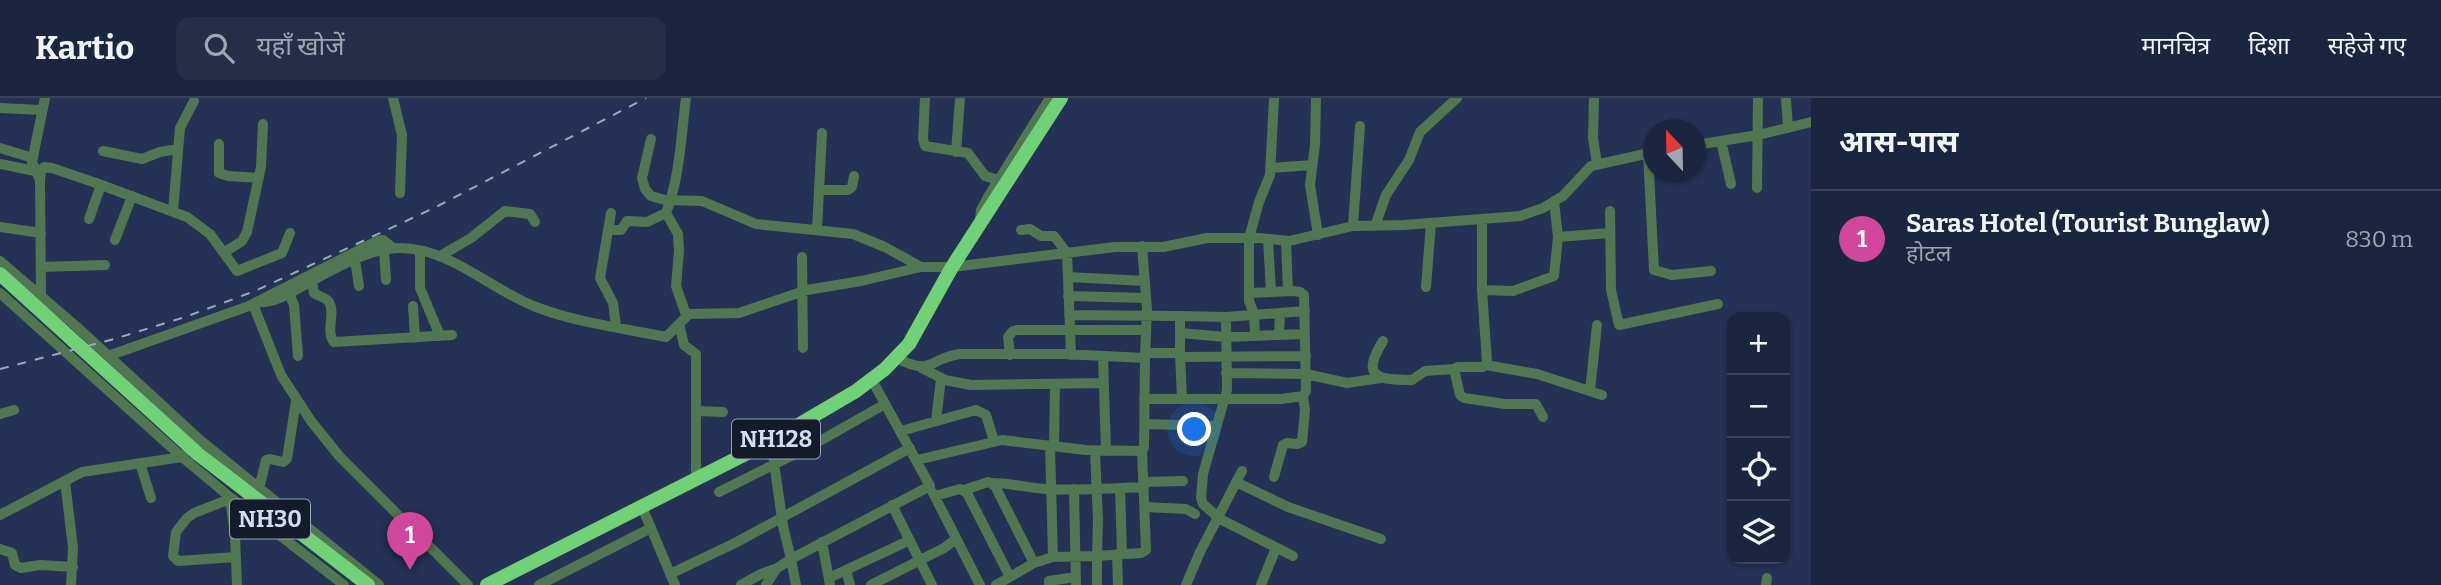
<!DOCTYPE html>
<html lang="hi">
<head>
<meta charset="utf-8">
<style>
  body { margin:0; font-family:Bitter,"Noto Sans Devanagari",serif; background:#232e47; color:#f1f3f6 }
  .controls { position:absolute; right:21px; bottom:21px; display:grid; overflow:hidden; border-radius:14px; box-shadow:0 2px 5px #0004 }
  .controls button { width:63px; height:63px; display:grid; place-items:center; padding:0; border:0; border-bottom:2px solid #384359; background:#1a2640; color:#f1f3f6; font:35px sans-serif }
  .compass { position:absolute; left:1643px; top:21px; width:63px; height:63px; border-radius:50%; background:#1a2640; box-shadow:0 2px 5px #0004; rotate:338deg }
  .you { position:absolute; left:1195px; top:332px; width:24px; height:24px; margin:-18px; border:5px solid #fff; border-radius:50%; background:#1a73e8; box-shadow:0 0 0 10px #1a73e833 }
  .badge { display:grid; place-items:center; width:46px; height:46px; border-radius:50%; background:#e1af34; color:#fff; font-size:23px; font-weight:700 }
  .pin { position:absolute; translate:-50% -58px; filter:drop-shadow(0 2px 4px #0008) }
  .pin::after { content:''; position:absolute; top:37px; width:24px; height:21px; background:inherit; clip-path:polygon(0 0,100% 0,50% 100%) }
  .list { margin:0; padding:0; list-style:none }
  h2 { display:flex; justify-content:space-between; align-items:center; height:91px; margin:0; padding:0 28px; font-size:30px }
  h2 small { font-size:23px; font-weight:400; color:#9fa5b1 }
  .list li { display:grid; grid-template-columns:46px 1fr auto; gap:21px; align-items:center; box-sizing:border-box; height:98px; padding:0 28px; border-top:2px solid #384359 }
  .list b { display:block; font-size:26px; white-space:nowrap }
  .list p { margin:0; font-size:23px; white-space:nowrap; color:#9fa5b1 }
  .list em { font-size:23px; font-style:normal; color:#9fa5b1 }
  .icon { flex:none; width:38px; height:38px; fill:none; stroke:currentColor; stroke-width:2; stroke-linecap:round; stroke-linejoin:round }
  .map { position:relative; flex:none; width:1811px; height:487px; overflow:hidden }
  header { display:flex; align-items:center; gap:42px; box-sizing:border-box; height:98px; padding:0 35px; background:#1a2640; border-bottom:2px solid #384359 }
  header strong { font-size:33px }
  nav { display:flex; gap:38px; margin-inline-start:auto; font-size:24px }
  .search { width:490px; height:63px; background:#232e47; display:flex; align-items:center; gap:18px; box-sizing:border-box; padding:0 24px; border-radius:14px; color:#9fa5b1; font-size:26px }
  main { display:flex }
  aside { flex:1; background:#1a2640 }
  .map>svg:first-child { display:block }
</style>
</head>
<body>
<header>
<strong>Kartio</strong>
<div class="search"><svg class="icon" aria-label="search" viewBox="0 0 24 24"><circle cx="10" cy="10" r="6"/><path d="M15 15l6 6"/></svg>यहाँ खोजें</div>
<nav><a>मानचित्र</a><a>दिशा</a><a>सहेजे गए</a></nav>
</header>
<main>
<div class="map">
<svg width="1811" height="487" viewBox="0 0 1811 487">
  <rect width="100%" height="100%" fill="#233255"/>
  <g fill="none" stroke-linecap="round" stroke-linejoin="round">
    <path stroke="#517652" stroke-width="10" d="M393 0 402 37 400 95
      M686 0C681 38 680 79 666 115L678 136 679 153 676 188 685 214 689 216 739 215 807 192 861 183 921 169H952L1115 149H1163L1207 140H1259L1289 143 1353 128 1404 127 1520 118 1543 110 1563 98 1591 68 1654 54
      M925 0 923 41 925 48 968 55 985 78 998 82
      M1316 0 1315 47 1310 87 1318 137
      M1594 0 1593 40 1597 66
      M1786 0 1788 30
      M0 10 41 12
      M651 41 642 80 645 91 651 98 665 102 702 103 756 126 853 136 885 149 921 169
      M1721 43 1731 86
      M219 46V75L228 78 259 80
      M1696 47 1758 37 1811 24
      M0 50 33 60
      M103 53 142 61 160 54 178 51
      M956 54 960 0
      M1648 55 1654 172 1672 177 1711 173
      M0 66 35 73
      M1271 70 1312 67
      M40 82 32 64 45 0
      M1757 90 1758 0
      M819 92H848L852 89 854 78
      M173 113 180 30 194 3
      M1610 113 1611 192 1619 227 1718 206
      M611 115 600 180 613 205 616 228
      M89 121 101 87
      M1482 121V192L1487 264 1483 269H1458L1454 271 1460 297 1464 300 1505 306H1536L1543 319
      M980 122 981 112 988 99 1050 0
      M1353 128 1360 28
      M1375 128 1386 97 1409 62 1420 34 1457 0
      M0 129 41 135
      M608 132H621L627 123 647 124 666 115
      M817 132 822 35
      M1021 132 1030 131 1041 138H1054L1067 155 1071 257
      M1558 139 1609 135
      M1268 141 1271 194
      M115 142 132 98
      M1286 143 1288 193
      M384 152 386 182
      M420 153V190L440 238
      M225 154 242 143 247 134 261 69 263 26
      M440 158 471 140 505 113 530 116 535 124
      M802 159 803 250
      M355 162 359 188
      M0 163 77 229 200 342 379 487
      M41 169 105 167
      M1068 179 1145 183
      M312 183 314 195C318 198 327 200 329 204 336 216 325 233 334 244L452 237
      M1426 189 1431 125
      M1482 192 1513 193 1554 178 1558 139 1554 103
      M0 195 182 359 184 357
      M289 195 294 207 298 258
      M41 198 40 82 41 73 44 69 52 70 96 85 187 119 210 136 237 173 282 155 290 135
      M1068 198 1146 200
      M256 204C276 207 298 190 315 181 340 168 371 150 400 150 450 150 491 192 536 209 578 225 622 230 666 239L689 216
      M253 206 281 277 311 323 340 359 468 487
      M413 208 415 240
      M1069 217 1180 218
      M1226 219 1227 292 1203 376 1201 400 1203 406 1220 421 1293 458
      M679 226 684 247 696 256V381
      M1180 235 1226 239 1305 236
      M1279 237 1280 215
      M1255 238 1254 216 1249 203V140L1259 104 1270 77 1274 0
      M1383 243C1360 280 1378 282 1412 282L1425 273 1454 271
      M1145 255H1180L1182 301
      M1180 255V218L1226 219 1305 213
      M1010 257 1008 239 1013 233 1017 232H1146
      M108 258 249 208 377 143 383 142 393 150
      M1103 258 1106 353
      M1180 259 1306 258
      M897 260C932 279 929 260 960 256H1064L1145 260 1147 211 1142 148
      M1486 267 1537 276 1602 297
      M922 270 945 282 971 287 1104 285
      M1226 275 1306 276 1347 285 1381 280
      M1590 293 1597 227
      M1144 301H1281L1303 298 1306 293 1304 197 1300 194 1293 193 1249 195
      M697 313 723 314
      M0 316 14 312
      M936 323 941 280
      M1145 326 1216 328
      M901 333 976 312 986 317 994 343
      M1050 348 1053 459
      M1054 349 1055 286
      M917 362 1002 342 1086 352 1142 353 1144 349 1145 260
      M140 365 151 400
      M1274 379 1283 347 1287 345 1297 346 1302 344 1305 312 1303 298
      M65 383 73 450 71 487
      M1144 384 1183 383
      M1236 384 1288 409 1381 441
      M992 385C1011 385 1028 390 1046 391 1078 393 1112 390 1144 389
      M1120 390 1122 456
      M259 391 266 362 270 361 283 364 287 361 296 303
      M1074 391 1076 487
      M964 392 988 384 995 388 1034 465
      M719 394 811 348 885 306
      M933 395 980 487
      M935 398 960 391 967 395 1010 479
      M230 399 235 438 237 487
      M230 401 194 415 187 420 176 434 173 458 178 463 236 459
      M892 407 932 487
      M642 409 675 487
      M1145 409 1186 411 1195 416
      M0 417 82 374 182 359 230 399 344 487
      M822 444 830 487
      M0 451 12 455 15 467 21 470 40 467 73 469
      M1117 456 1118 487
      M846 472 850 487
      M670 476 735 445 910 350
      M829 480 910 442
      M539 487 651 430
      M741 487 761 476 775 471
      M766 487 776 471 791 461 783 428 771 343
      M796 487 791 461 930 388 872 282
      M871 487 944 450 956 441
      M996 487 1034 465 1053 459 1097 458 1098 422 1095 353
      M1049 487V483L1076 479
      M1097 487V458L1141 455 1146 452 1142 353
      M1186 487 1200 454 1242 373
      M1261 487 1276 450
      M1766 487 1767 480"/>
    <path stroke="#71d176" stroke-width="14" d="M0 176 198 356 368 487
      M487 487 771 343 856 293 885 271 909 246 952 169 1061 0"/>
    <path stroke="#9ca9c3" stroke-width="2" stroke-dasharray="9 9" stroke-linecap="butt" d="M0 271 114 241 185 219 255 193 434 110 646 0"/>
  </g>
  <g text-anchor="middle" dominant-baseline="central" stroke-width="7" stroke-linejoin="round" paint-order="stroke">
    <g fill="#141b2b" stroke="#99a3b7" stroke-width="2">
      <rect x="732" y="321.5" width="88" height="39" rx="5"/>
      <rect x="230" y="401.5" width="80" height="39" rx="5"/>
    </g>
    <g font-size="23" font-weight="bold" fill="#d2ddf3">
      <text x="776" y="341">NH128</text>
      <text x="270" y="421">NH30</text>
    </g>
  </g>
</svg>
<div class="controls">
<button>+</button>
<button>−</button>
<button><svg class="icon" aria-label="locate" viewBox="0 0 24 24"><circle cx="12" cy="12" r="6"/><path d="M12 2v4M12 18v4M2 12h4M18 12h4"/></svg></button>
<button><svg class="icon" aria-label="layers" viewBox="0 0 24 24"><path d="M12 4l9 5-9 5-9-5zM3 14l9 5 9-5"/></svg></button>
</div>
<svg class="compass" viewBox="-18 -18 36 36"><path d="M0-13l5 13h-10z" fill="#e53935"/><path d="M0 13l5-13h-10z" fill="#9fa5b1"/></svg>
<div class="you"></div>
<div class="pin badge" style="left:410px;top:472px;background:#d1479c">1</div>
</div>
<aside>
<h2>आस-पास<small></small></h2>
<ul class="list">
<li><span class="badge" style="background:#d1479c">1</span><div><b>Saras Hotel (Tourist Bunglaw)</b><p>होटल</p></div><em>830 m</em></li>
</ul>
</aside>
</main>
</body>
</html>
